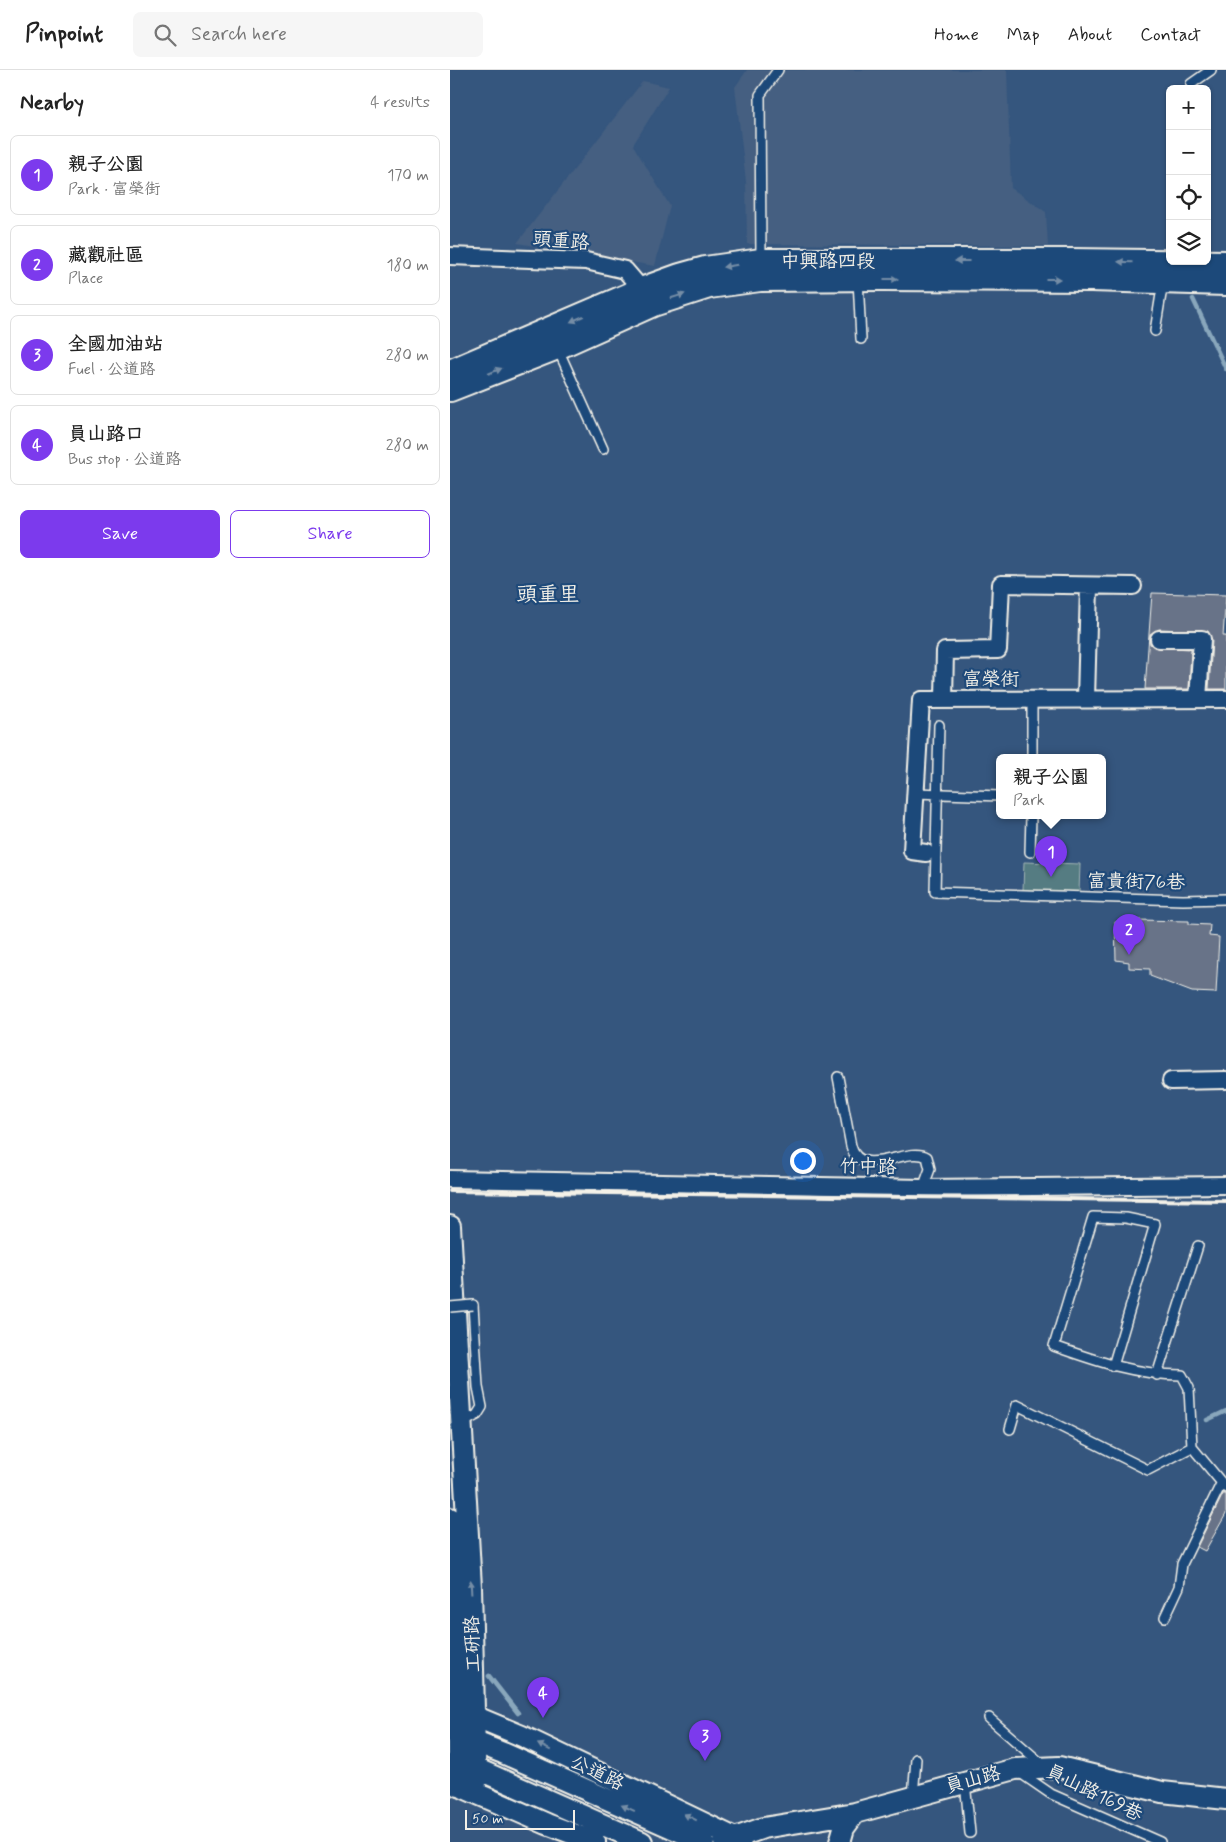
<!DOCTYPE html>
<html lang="en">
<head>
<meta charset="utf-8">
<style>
  body { margin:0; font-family:Mynerve,"LXGW WenKai TC",sans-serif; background:#f6f6f6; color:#222 }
  .controls { position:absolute; right:15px; top:15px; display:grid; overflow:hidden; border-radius:8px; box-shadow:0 1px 4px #0004 }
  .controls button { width:45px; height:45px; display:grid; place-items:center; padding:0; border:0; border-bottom:1px solid #e0e0e0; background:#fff; color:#222; font:25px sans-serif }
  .scale { position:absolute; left:15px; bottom:12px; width:110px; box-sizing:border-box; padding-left:5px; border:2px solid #f4f1e8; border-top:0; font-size:14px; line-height:18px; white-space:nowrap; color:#f4f1e8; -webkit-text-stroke:4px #1f4a7a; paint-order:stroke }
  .you { position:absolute; left:352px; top:1090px; width:18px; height:18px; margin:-12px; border:4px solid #fff; border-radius:50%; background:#1a73e8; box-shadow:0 0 0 8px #1a73e833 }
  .badge { display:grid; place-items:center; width:32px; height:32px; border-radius:50%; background:#7c3aed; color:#fff; font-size:16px; font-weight:700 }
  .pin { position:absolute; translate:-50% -41px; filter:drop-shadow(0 1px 2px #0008) }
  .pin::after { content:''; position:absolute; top:26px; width:18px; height:15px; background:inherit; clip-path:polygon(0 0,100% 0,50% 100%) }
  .popup { position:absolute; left:546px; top:684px; width:110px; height:65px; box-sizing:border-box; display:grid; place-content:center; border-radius:8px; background:#fff; filter:drop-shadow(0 1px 4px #0005); font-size:16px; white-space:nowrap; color:#767676 }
  .popup b { font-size:19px; color:#222 }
  .popup::after { content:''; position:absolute; left:50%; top:100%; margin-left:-10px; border:10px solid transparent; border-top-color:#fff }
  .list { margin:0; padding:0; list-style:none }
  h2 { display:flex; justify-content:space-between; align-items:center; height:65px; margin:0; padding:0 20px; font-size:21px }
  h2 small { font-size:16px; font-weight:400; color:#767676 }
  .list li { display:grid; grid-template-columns:32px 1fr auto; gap:15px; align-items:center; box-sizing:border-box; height:80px; margin:0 10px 10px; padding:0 10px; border:1px solid #e0e0e0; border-radius:8px }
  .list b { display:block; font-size:19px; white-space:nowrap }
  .list p { margin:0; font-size:16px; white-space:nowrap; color:#767676 }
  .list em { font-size:16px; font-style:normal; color:#767676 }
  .actions { display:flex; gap:10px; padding:15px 20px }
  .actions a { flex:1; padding:11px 0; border:1px solid #7c3aed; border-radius:8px; text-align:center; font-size:18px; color:#7c3aed }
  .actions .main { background:#7c3aed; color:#fff }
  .icon { flex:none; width:28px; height:28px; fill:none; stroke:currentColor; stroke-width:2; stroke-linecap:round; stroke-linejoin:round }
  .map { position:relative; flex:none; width:776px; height:1772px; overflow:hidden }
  header { display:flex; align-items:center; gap:30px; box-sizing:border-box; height:70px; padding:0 25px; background:#fff; border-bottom:1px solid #e0e0e0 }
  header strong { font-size:24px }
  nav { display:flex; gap:28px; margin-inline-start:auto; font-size:18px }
  .search { width:350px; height:45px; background:#f6f6f6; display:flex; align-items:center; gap:12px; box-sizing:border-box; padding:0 18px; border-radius:8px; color:#767676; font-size:19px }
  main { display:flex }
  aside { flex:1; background:#fff }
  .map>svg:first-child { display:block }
</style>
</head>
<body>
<header>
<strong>Pinpoint</strong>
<div class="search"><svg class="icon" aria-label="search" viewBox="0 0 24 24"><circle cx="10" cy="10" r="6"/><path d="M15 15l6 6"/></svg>Search here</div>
<nav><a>Home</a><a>Map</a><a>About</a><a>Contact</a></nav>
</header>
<main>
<aside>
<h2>Nearby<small>4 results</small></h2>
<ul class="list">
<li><span class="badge">1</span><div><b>親子公園</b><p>Park · 富榮街</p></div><em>170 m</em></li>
<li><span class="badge">2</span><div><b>藏觀社區</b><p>Place</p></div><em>180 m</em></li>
<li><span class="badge">3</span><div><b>全國加油站</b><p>Fuel · 公道路</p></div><em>280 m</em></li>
<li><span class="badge">4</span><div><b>員山路口</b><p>Bus stop · 公道路</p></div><em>280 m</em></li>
</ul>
<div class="actions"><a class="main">Save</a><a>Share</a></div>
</aside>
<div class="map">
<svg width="776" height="1772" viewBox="0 0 776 1772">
  <rect width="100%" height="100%" fill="#35567e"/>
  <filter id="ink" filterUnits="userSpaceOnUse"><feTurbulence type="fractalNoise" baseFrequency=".02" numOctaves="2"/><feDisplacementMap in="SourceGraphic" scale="10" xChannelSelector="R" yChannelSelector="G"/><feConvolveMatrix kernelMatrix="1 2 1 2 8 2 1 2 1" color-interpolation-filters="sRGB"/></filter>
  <g filter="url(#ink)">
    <path fill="#445f81" d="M297 0H557L561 118 596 142 598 176 297 174 296 112 285 17Z
      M193 11 219 17 183 75 220 136 205 196 67 173Z"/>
    <path fill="#547b82" stroke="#a4b6b5" d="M574 792 630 794 629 822 573 820Z"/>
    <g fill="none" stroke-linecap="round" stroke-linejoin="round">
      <path stroke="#89a7bc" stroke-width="4.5" d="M743 229 776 299
        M757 1350 776 1341
        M39 1606 68 1643"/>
    </g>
    <path fill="#687388" stroke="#f4f1e8" d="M702 523 776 525 773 566H776V619H759L762 570 758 561 709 559 700 564V574L704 577 741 579 739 619H695Z
      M687 850 739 851V854L760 855 759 866 769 867 766 923 742 922 700 906V899L679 898V892L666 890 665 852 687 854Z
      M773 1424H776V1444L755 1481 747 1477Z"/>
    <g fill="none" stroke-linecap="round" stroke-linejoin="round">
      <g stroke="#f4f1e8" stroke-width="12">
        <path id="service" d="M741 14 761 0
          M311 189 310 25 328 0
          M408 209 411 269
          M705 261 713 212
          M107 277 153 379
          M489 655 485 822 733 830 776 829
          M582 688V629
          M465 723 550 726
          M580 782 581 746
          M388 1007 401 1076C410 1111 458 1075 477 1087L480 1099 473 1118
          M663 1296 705 1154 676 1148 643 1147 604 1276C646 1291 687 1305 732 1305L739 1318 742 1377 776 1418
          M707 1305 748 1176
          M12 1353 27 1345 32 1337 28 1317 23 1235
          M560 1359 567 1335 698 1400 742 1377
          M715 1547 729 1517 732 1494 771 1414
          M539 1648 594 1696
          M569 1702 601 1724 710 1772
          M515 1712 520 1763
          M463 1727 466 1689"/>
      </g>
      <g stroke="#f4f1e8" stroke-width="20">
        <path id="minor" d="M0 186 136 191 175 200 199 228
          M709 569H752L748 629
          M494 629 495 581 548 580 551 514 683 516
          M636 629 639 516
          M476 783 462 781 471 630 776 629
          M721 1011 776 1010
          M0 1109 473 1118 776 1115"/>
      </g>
      <g stroke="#f4f1e8" stroke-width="24">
        <path id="tertiary" d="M0 1156 21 1517 26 1723
          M0 1448 7 1598 8 1716
          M0 1636 72 1666 291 1771
          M0 1662 53 1683 254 1772
          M16 1694 192 1772
          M14 1718 97 1754 145 1772
          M274 1772 313 1758 405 1743 565 1699 609 1697 712 1722 776 1729
          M390 1772 394 1758 405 1743"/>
      </g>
      <g stroke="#f4f1e8" stroke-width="28">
        <path id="secondary" d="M0 302 194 219 230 206 255 199 311 191H622L776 193
          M0 319 107 277 203 234 259 216 310 209 431 208 641 209 776 213"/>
      </g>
      <use href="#service" stroke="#1f4a7a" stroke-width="9"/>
      <use href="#minor" stroke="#1f4a7a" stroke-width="16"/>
      <use href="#tertiary" stroke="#1f4a7a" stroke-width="20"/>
      <use href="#secondary" stroke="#1f4a7a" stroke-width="24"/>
      <path stroke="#f4f1e8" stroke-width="4" d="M0 1121 776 1131"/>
      <g stroke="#f4f1e8" stroke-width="12" stroke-linecap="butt">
        <path id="service-bridge" d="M0 1237 23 1235"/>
      </g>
      <use href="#service-bridge" stroke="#1f4a7a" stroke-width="9"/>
    </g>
    <defs><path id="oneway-solid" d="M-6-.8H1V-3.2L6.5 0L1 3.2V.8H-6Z" transform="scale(1.25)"/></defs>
    <g fill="#748da6">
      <use href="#oneway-solid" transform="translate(512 191) rotate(180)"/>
      <use href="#oneway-solid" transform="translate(675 192) rotate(-179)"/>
      <use href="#oneway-solid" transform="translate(280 196) rotate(171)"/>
      <use href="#oneway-solid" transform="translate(441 209)"/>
      <use href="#oneway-solid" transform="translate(603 209)"/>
      <use href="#oneway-solid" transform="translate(228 226) rotate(-18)"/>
      <use href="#oneway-solid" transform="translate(127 249) rotate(156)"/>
      <use href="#oneway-solid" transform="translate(45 301) rotate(-22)"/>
      <use href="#oneway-solid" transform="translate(21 1517) rotate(-93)"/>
      <use href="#oneway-solid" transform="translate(94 1677) rotate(-154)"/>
      <use href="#oneway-solid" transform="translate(178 1738) rotate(-156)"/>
      <use href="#oneway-solid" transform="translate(240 1747) rotate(-154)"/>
    </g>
  </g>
  <g text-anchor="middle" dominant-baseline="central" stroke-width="4.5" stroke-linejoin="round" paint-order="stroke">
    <g font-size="19" fill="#f4f1e8" stroke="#1f4a7a">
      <text transform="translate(111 171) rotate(5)">頭重路</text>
      <text x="378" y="191">中興路四段</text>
      <text x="541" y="609">富榮街</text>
      <text transform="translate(686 812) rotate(1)">富貴街76巷</text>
      <text transform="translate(418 1097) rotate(1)">竹中路</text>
      <text transform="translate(23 1574) rotate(-92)">工研路</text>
      <text transform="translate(147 1703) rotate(26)">公道路</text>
      <text transform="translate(523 1710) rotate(-15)">員山路</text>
      <text transform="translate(644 1723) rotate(26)">員山路169巷</text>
    </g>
    <g font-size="21" fill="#f4f1e8" stroke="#1f4a7a">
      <text x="98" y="525">頭重里</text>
    </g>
  </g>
</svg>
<div class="controls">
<button>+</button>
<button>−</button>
<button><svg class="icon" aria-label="locate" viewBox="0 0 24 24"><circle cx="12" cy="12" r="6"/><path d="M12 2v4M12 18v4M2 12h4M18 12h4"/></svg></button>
<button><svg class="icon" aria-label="layers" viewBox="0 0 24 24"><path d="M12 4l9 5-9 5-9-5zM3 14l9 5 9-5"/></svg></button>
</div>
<div class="scale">50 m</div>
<div class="you"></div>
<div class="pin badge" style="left:601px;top:807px">1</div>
<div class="popup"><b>親子公園</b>Park</div>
<div class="pin badge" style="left:679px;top:885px">2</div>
<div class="pin badge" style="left:255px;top:1691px">3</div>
<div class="pin badge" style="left:93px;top:1648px">4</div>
</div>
</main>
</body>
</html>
